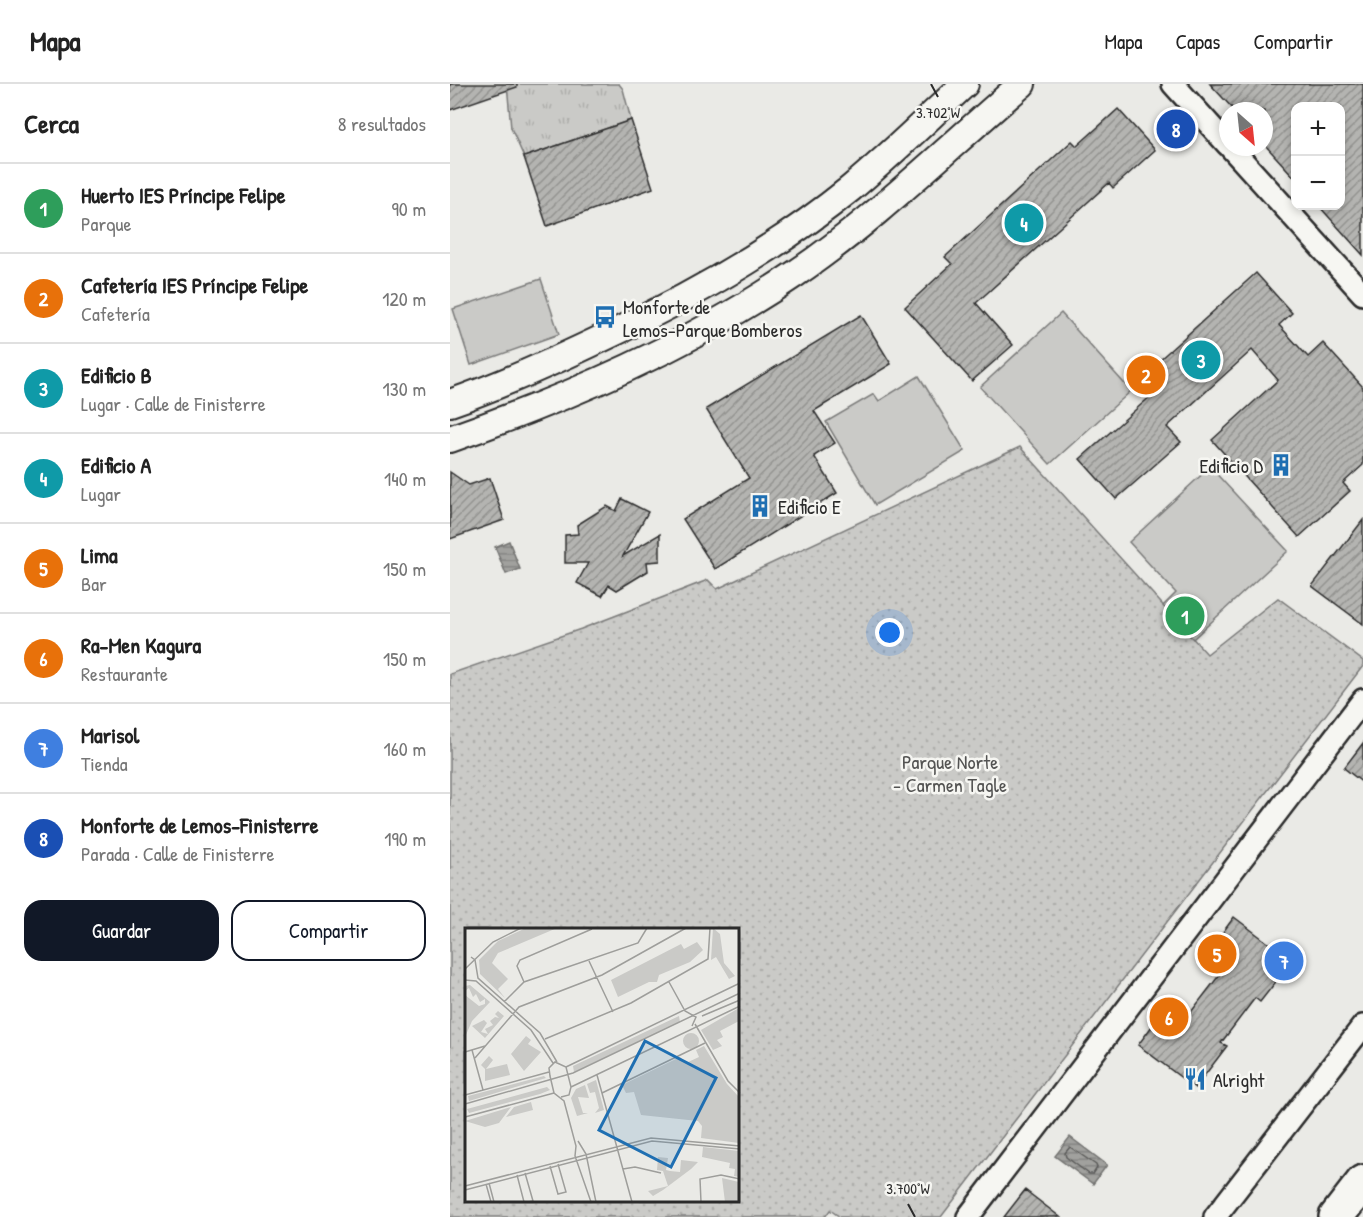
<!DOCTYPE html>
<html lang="es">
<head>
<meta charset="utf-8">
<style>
  body { margin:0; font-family:"Patrick Hand",sans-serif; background:#f6f6f6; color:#222 }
  .controls { position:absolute; right:18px; top:18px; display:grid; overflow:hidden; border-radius:12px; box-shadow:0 3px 9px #0003 }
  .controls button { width:54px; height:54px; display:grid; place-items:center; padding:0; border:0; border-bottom:2px solid #e0e0e0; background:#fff; color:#222; font:30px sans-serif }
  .compass { position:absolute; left:769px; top:18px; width:54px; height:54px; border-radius:50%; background:#fff; box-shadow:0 3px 9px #0003; rotate:153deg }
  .you { position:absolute; left:440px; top:549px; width:21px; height:21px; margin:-15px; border:4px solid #fff; border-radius:50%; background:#1a73e8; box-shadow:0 0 0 9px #1a73e833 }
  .badge { display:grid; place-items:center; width:39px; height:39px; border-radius:50%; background:#111827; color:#fff; font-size:20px; font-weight:700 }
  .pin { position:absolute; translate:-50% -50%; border:3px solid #fff; box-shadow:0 2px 6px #0006 }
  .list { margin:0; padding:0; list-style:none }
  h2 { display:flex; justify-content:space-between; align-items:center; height:78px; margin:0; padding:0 24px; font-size:26px }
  h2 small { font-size:20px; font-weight:400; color:#767676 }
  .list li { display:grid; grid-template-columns:39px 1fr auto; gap:18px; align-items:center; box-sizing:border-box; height:90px; padding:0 24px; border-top:2px solid #e0e0e0 }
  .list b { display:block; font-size:22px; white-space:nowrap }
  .list p { margin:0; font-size:20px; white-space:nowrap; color:#767676 }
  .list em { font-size:20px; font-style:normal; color:#767676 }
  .actions { display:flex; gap:12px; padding:18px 24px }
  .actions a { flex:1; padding:14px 0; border:2px solid #111827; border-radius:18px; text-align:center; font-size:21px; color:#111827 }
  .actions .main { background:#111827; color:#fff }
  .map { position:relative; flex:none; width:913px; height:1133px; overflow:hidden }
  header { display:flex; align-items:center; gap:36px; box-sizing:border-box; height:84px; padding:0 30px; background:#fff; border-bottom:2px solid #e0e0e0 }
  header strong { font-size:28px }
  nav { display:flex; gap:33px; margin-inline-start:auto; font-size:21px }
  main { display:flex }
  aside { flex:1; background:#fff }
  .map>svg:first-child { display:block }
</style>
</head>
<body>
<header>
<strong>Mapa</strong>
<nav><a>Mapa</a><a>Capas</a><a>Compartir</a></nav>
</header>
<main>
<aside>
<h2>Cerca<small>8 resultados</small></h2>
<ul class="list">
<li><span class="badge" style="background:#2e9e5b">1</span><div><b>Huerto IES Príncipe Felipe</b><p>Parque</p></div><em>90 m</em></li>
<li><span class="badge" style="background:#e8710a">2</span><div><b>Cafetería IES Príncipe Felipe</b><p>Cafetería</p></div><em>120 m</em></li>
<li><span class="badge" style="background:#0f9aa8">3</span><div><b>Edificio B</b><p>Lugar · Calle de Finisterre</p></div><em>130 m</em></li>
<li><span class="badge" style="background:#0f9aa8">4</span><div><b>Edificio A</b><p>Lugar</p></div><em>140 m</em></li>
<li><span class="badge" style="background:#e8710a">5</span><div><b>Lima</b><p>Bar</p></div><em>150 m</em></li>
<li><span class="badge" style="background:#e8710a">6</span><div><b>Ra-Men Kagura</b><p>Restaurante</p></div><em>150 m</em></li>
<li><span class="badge" style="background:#3f7fe0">7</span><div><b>Marisol</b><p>Tienda</p></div><em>160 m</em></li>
<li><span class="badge" style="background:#1a4fb4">8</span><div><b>Monforte de Lemos-Finisterre</b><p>Parada · Calle de Finisterre</p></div><em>190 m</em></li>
</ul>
<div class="actions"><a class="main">Guardar</a><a>Compartir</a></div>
</aside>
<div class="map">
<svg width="913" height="1133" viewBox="0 0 913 1133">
  <defs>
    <pattern id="grass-tufts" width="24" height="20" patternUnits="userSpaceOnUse" patternTransform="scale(1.5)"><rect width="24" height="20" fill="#cacac7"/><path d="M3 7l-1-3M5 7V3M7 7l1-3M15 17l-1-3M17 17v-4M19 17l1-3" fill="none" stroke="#aeaeab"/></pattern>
    <pattern id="park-dots" width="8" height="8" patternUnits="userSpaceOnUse" patternTransform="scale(1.5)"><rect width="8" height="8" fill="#cacac7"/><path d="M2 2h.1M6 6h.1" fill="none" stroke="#aeaeab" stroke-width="1.8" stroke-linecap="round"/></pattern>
    <pattern id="water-rules" width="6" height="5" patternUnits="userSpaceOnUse" patternTransform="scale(1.5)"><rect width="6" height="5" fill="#a1a19e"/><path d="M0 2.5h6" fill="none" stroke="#838381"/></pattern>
    <pattern id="building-hatch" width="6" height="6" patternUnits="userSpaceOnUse" patternTransform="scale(1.5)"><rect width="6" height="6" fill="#b4b4b1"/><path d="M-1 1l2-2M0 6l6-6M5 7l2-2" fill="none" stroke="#939390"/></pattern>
  </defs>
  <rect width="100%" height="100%" fill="#eaeae6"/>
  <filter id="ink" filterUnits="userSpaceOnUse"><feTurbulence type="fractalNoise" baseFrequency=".0167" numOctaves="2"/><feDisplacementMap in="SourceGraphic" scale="12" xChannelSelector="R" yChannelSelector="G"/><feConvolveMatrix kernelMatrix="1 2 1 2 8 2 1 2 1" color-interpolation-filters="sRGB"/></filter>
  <g filter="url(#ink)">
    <path fill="url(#grass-tufts)" stroke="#7a7a79" stroke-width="1.5" d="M57 0H169L173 5 181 36 74 73 61 44Z"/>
    <path fill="url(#park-dots)" stroke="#7a7a79" stroke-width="1.5" fill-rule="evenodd" d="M570 363 757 570 828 514 913 577V582L491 1133H390L380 1126 375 1133H0V590L131 545 258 496 267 505ZM16 845H288V1116H16Z"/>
    <path fill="#cacac7" stroke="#7a7a79" stroke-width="1.5" d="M91 195 109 250 21 281 3 225Z
      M611 229 681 307 600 380 530 303Z
      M469 292 515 367 425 421 376 338 424 310 429 317Z
      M760 383 838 467 743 555 713 522 726 509 679 458Z"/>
    <path fill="url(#water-rules)" stroke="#727270" stroke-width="1.5" d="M59 457 70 485 56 490 45 463Z
      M620 1053 657 1081 643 1100 605 1072Z"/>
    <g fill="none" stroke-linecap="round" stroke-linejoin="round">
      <path stroke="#5a5a59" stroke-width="1.5" d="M620 1063 646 1081 647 1084 643 1090H639L616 1073 615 1069Z"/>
    </g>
    <path fill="url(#building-hatch)" stroke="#2b2b2b" stroke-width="1.5" d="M0 0H67V3L0 26Z
      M760 0H913V171L869 122H891V22H846V95L814 60V27H785Z
      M668 25 705 66 663 104 659 99 526 219 563 261 522 297 455 223 502 180 495 173 622 57 627 62Z
      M181 36 203 104 97 142 74 73Z
      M806 189 842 229 829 241 858 273 873 259 913 303V381L893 399 900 407 849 453 762 356 828 296 802 266 717 343 731 358 666 415 630 375 702 311 688 295Z
      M411 231 441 280 364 327 385 359 364 372 387 409 265 485 233 435 299 394 256 325Z
      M0 388 19 401 40 394 54 436 0 455Z
      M172 415 198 428 173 472 210 450V477L197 478 198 487 167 506 159 501 152 512 127 499 138 479H115V451L128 450 127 441 157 422 166 427Z
      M913 436V540L862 502Z
      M913 659V699L894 684Z
      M784 833 842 877 810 918 805 914 771 959 777 962 745 1004 688 961 719 919 738 932 771 889 753 875Z
      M575 1106 610 1133H554Z"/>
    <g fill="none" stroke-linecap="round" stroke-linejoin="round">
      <g stroke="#2b2b2b" stroke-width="26">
        <path id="minor" d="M723 0 778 61
          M780 63 913 210
          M518 1133 913 616
          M765 1133 913 942"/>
      </g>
      <g stroke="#2b2b2b" stroke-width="30">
        <path id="tertiary" d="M0 319C55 300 107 276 159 251 245 211 326 165 400 105 440 72 477 35 515 0
          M0 355C120 313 239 262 345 190 426 135 497 64 572 0"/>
      </g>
      <g stroke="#2b2b2b" stroke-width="38">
        <path id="trunk" d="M886 1133 913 1098"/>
      </g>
      <use href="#minor" stroke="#f6f6f2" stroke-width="21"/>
      <use href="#tertiary" stroke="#f6f6f2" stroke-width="26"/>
      <use href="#trunk" stroke="#f6f6f2" stroke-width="33"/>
    </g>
  </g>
  <path fill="none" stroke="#2b2b2b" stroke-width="2" d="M481 0 488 13M458 1120 465 1133"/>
  <defs>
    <g id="bus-bare" transform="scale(1.8)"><path d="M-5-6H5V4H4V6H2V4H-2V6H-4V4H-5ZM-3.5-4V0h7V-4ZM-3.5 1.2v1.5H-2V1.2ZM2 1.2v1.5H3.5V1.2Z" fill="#1f6fb2" stroke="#f6f6f2" stroke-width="2.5" paint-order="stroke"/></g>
    <g id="building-bare" transform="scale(1.8)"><path d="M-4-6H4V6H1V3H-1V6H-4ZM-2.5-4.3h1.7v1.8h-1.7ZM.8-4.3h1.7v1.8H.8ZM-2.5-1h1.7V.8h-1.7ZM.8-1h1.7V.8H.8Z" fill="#1f6fb2" stroke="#f6f6f2" stroke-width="2.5" paint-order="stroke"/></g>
    <g id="restaurant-bare" transform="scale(1.8)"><path d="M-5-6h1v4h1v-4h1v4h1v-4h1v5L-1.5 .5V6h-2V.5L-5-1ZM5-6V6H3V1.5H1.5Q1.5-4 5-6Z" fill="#1f6fb2" stroke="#f6f6f2" stroke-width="2.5" paint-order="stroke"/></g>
  </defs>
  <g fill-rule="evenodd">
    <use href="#bus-bare" x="155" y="233"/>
    <use href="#building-bare" x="831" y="381"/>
    <use href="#building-bare" x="310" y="422"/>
    <use href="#restaurant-bare" x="745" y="995"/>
  </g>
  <g text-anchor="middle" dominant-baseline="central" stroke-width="5" stroke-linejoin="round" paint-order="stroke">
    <g font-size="20" fill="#2b2b2b" stroke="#f6f6f2" text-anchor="start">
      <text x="173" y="222">Monforte de<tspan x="173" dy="23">Lemos-Parque Bomberos</tspan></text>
      <text x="813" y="381" text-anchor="end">Edificio D</text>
      <text x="328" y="422">Edificio E</text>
      <text x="763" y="995">Alright</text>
    </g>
    <g font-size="20" fill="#535352" stroke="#f6f6f2">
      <text x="500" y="677">Parque Norte<tspan x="500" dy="23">- Carmen Tagle</tspan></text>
    </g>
  </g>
  <g transform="translate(15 844)">
    <rect width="274" height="274" fill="#eaeae6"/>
    <path d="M193 229 203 230 201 242 205 243 215 244 216 232 233 234 226 241 198 262 188 268 183 263 203 258 198 243 192 242Z" fill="#cacac7"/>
    <path d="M61 0H92L33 25 27 35 43 51 33 61 40 70 15 46 14 32 33 13ZM248 0 255 6 259 35 270 48 264 51 251 29 246 32ZM232 14 238 22 225 34 194 47 192 54H184L153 69 146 52 216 16 219 21ZM5 57 25 74 7 93 0 109V67L14 78 20 76V71L15 74 11 66 8 69 4 60 0 63V58ZM274 80V93L255 103 258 109 252 112 257 118 248 122 236 102ZM214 88 215 94 109 144 108 138ZM218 113a8 8 0 1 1 16 0a8 8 0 1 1-16 0ZM239 118 262 156 274 169V215L236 210 237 198 233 193 176 187 169 164 161 165 157 157 215 129 221 135 234 129 231 122ZM79 148 81 150 4 173 3 168ZM82 159 85 162 75 166 4 185 2 181ZM238 219 274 223V249L269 248 270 241 264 240 265 235 237 229ZM257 250 274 254V274H260Z" fill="#cacac7"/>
    <path d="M33 83 39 88 20 110 7 98 19 92 22 95 16 104 23 106 20 101 28 97 25 93 30 89 34 90 30 86ZM61 108 66 112 63 116 76 124 59 143 46 126ZM24 128 28 132 21 141 42 136 45 147 20 153V141L16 137ZM131 152 139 182 130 185 134 180 130 164 125 165 122 156ZM120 157 124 170 113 169 118 185H123L112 188 106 170 111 161ZM66 174 68 182 41 189 49 179ZM46 179 34 195 20 199 0 193Z" fill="#cacac7"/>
    <path fill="none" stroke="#9e9e9b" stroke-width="1.5" d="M6 29 10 32 13 50 75 105 92 134M124 33 148 84M0 41 28 14 56 0M0 52 11 53 66 102 88 135M59 54 52 38 55 32 127 1M204 54 220 83 231 89 227 98M39 74 59 54 173 15 182 0M237 88 275 72M230 96 263 153 275 165M80 111 166 75 243 31 245 0M7 122 18 162M0 124 20 118M10 130 54 79 137 47 221 0M101 139 275 55M132 147 167 274M106 159 275 78M137 165 240 115M0 167 84 144M96 169 104 167 106 159 101 139 90 134 84 140 85 148 89 165 99 173 111 218 110 228 126 274M0 176 108 145 275 65M0 189 89 165M113 213 121 226 131 274M85 238 93 266 101 264 93 236M158 241 170 239 196 245M60 245 68 273 63 274M52 247 59 274M24 255 29 274M21 256 26 274M0 258 186 210 275 218M0 262 187 213 275 221M236 274 235 251 256 247 275 251"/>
    <path fill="#1f6fb2" fill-opacity="0.15" stroke="#1f6fb2" stroke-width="3" d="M180 113 251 150 206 239 134 202Z"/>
    <rect width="274" height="274" fill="none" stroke="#2b2b2b" stroke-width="3"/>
  </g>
  <g font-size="15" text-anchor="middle" fill="#2b2b2b" stroke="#f6f6f2" stroke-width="5" stroke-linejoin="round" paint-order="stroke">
    <text x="488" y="34">3.702°W</text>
    <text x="458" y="1110">3.700°W</text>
  </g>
</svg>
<div class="controls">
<button>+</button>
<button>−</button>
</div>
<svg class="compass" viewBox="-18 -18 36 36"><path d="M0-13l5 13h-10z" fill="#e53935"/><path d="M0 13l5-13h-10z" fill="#767676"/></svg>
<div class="you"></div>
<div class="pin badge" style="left:735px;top:532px;background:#2e9e5b">1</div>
<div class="pin badge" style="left:696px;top:291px;background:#e8710a">2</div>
<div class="pin badge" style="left:751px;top:276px;background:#0f9aa8">3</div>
<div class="pin badge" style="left:574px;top:139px;background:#0f9aa8">4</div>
<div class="pin badge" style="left:767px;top:870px;background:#e8710a">5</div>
<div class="pin badge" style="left:719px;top:933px;background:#e8710a">6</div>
<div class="pin badge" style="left:834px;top:877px;background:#3f7fe0">7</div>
<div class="pin badge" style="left:726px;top:45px;background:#1a4fb4">8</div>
</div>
</main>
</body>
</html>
